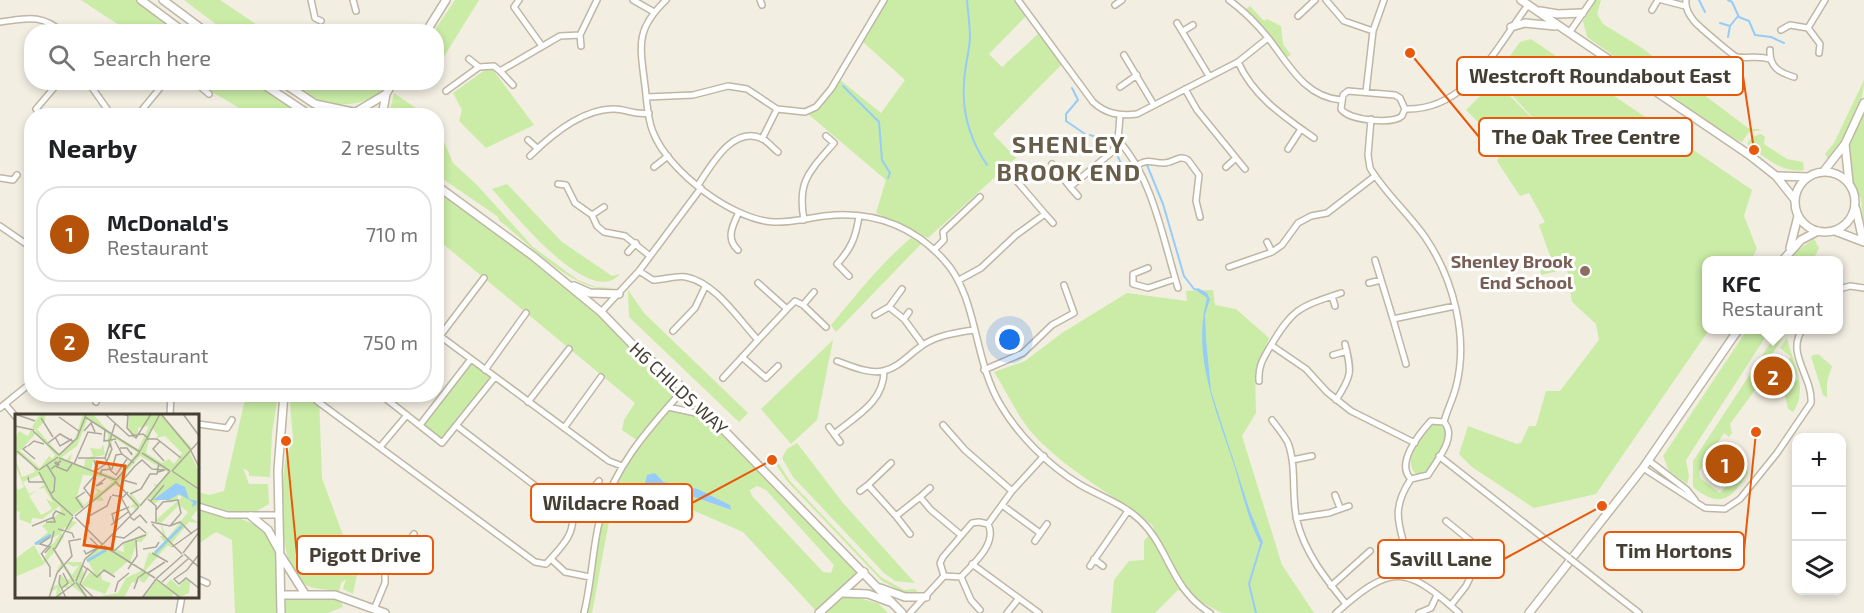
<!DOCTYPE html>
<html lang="en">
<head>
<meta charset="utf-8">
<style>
  body { margin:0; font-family:"Exo 2",sans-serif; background:#f2f2f2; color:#202124 }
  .controls { position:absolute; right:18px; bottom:18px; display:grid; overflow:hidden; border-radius:12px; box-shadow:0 3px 9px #0003 }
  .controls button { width:54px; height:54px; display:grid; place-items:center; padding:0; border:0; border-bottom:2px solid #e0e0e0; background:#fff; color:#202124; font:30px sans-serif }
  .you { position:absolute; left:1010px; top:340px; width:21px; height:21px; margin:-15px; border:4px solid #fff; border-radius:50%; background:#1a73e8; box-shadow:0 0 0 9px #1a73e833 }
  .badge { display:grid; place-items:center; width:39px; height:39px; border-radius:50%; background:#b45309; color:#fff; font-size:20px; font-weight:700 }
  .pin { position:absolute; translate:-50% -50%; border:3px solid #fff; box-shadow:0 2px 6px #0006 }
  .popup { position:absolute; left:1702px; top:256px; width:141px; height:78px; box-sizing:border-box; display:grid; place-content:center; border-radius:12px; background:#fff; filter:drop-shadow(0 2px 4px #0005); font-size:20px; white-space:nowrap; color:#757577 }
  .popup b { font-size:22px; color:#202124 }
  .popup::after { content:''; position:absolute; left:50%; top:100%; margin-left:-12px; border:12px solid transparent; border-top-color:#fff }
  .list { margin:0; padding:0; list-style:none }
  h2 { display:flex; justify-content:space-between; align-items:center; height:78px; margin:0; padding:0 24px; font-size:26px }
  h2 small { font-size:20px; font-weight:400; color:#757577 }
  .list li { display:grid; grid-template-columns:39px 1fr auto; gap:18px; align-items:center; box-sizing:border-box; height:96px; margin:0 12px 12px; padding:0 12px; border:2px solid #e0e0e0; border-radius:24px }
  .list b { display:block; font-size:22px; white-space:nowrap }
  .list p { margin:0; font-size:20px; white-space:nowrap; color:#757577 }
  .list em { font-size:20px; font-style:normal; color:#757577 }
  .icon { flex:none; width:33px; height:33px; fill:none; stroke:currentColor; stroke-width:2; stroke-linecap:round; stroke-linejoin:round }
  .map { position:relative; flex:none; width:1864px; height:613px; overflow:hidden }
  .search { position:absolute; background:#fff; box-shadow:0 3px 9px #0003; left:24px; top:24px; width:420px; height:66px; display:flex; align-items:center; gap:15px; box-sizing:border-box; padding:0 21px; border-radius:24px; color:#757577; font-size:22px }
  .panel { position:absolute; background:#fff; box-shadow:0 3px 9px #0003; left:24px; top:108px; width:420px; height:294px; border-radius:24px }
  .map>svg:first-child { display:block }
</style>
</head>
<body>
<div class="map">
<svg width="1864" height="613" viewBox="0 0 1864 613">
  <rect width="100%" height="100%" fill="#f3eee2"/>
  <path fill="#caeca6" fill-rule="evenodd" d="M81 0H141L184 31H128Z
    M184 0H220L266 31H225Z
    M455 0H479L437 68 436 32 434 31Z
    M885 0H1013L1026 16 989 54 1002 67 1039 33 1062 64 993 134 1016 158 928 238 876 213 886 180 808 114 839 79 881 113 905 80 863 42Z
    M1596 0H1601L1597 14 1603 24 1642 48 1748 128 1763 130 1749 132 1742 142 1727 136 1587 37 1583 21Z
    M1250 6 1264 21 1267 19 1281 26 1283 44 1291 55 1287 57 1246 9Z
    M1531 39 1752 190 1744 216 1757 249 1751 260H1707L1709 330 1596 494 1534 508 1472 467 1459 454 1468 426 1517 444 1521 443 1529 426H1536L1546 391H1560L1599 340 1596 324 1572 302 1567 269 1541 275 1540 267 1553 264 1539 225 1545 222 1529 193 1520 196 1497 161 1501 153 1535 120 1495 77 1520 42Z
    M485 70H493L534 125 486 148 459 121 462 110 453 93Z
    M1864 80C1864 106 1846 140 1828 159L1825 154 1834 143Z
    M1495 81 1533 119 1504 148 1466 110Z
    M197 83H256L306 115H251Z
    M294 83H388C376 104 344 108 322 101 312 98 302 89 294 83Z
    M394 93 426 115H389Z
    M1864 103V230L1861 198 1849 182 1845 163 1851 130Z
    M440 132 453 163 477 185 533 247 578 280 596 287 612 288C576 295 527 242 500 221L497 216 437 175V134Z
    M1761 134 1765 137 1764 144 1787 159 1803 162 1804 170C1784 173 1772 162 1757 152L1759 150 1747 144 1752 137Z
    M507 184 562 242 612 276 620 274C590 310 511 210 492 189Z
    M436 188 533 256 684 389 668 406 711 416 864 572 843 593 879 604 888 613H818L743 532 667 499 625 520 610 516 592 613H584L603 510 638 441 622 430 624 420 635 403 437 239ZM655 473 664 482 698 489 730 505V510L694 497 685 489 664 484 646 493 637 504 631 499C645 492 644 481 655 473ZM757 486 766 490 834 565 831 573 823 572 752 496 750 490Z
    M911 238 921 244 836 332 831 325C857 294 881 263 911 238Z
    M1814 239 1819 248 1813 260H1789L1795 252Z
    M628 290 644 313 748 413 739 422 629 317Z
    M1213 290 1215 305 1236 309 1269 338 1255 373 1256 413 1242 436 1282 565 1314 613H1222L1178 590 1155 613H1111L1114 580 1129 561 1144 560V541L1154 529 1152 525C1113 494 1068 472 1034 435 1018 418 1007 392 994 372L1025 361 1062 333 1127 293 1187 301 1186 291Z
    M1747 330H1770L1686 460 1689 477 1687 484 1669 471 1663 456Z
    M1779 330H1788L1756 378 1755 390 1730 424 1732 433 1729 437 1724 433 1699 472 1700 478 1720 493 1728 484 1732 486 1746 468 1748 473C1730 501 1720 508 1693 487V461Z
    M1787 338C1793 364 1809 388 1793 412L1788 409 1785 396 1798 378 1788 360 1791 357 1780 348Z
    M833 340 817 420 791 444 761 409Z
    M1818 354 1832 366 1827 382V398L1823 395 1811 356Z
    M471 361 492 378 442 441 422 425Z
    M246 395H278L272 433 270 477 249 476V472L243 468 249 484H268L269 504 257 511 229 514 268 530 280 552 282 595 340 597 343 607 328 613H235L232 540 216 532 198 544V492L209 495 224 491Z
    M291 395H319L322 478 357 574 353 594 343 589 346 579 341 583 339 592C327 588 313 591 303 583 277 564 281 491 285 462 286 453 293 445 293 436 292 421 289 410 291 395Z
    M1439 423 1447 431 1444 443 1426 472 1418 475C1399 463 1423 437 1432 424Z
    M797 443 843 503 915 583 895 581 884 573 793 477 782 458 787 449Z
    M777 461 790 481 881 577 904 590 915 589 918 593 903 592 882 581 787 481 775 463Z"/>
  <path fill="#97ccf7" d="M1198 288 1207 293 1210 299 1205 315 1206 339 1211 391 1250 511 1263 542 1262 546C1250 527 1242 492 1235 468 1218 414 1191 357 1207 298L1196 290Z
    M655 473 664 482 698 489 730 505 731 510 694 497 685 489 664 484 646 493 630 507V500L643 491 647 475Z"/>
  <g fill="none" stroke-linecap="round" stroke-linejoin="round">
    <path stroke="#97ccf7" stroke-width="2" d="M967 0C968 13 970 25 970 38 969 54 964 69 964 85 962 114 971 141 987 165
      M1699 0 1705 12
      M1728 0 1732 2 1739 17 1749 21 1755 35 1771 37 1784 43
      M1720 23 1730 26 1738 16
      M1728 37 1730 26
      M843 86 879 122 882 160 890 173 888 178
      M1072 88 1078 100 1066 114V121L1085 134
      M1090 135 1107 141
      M1118 157 1128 177
      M1147 165 1163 204 1184 276 1194 289 1198 290
      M1256 613 1249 584 1261 544"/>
    <g stroke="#bfb7a4" stroke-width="8">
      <path id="minor" d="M311 0 315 18 321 21
        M353 0 356 11
        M519 0 514 7 542 46
        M633 0 654 12
        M666 0C635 30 640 45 645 86 647 101 647 118 653 132 668 171 732 220 774 222 795 223 814 216 835 215 878 213 915 228 944 260 978 297 973 358 1000 404 1018 435 1048 465 1079 484 1099 496 1122 503 1140 520 1170 549 1170 588 1210 613
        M760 0 762 5
        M1018 0 1093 102C1106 114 1119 116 1137 114L1238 62 1268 38
        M1229 0C1244 11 1257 24 1269 39 1289 65 1305 97 1341 100
        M1326 0 1344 21 1373 31
        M1662 0 1685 6
        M1686 0C1685 7 1689 15 1694 21 1697 25 1733 56 1737 57 1748 59 1758 55 1769 59
        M1115 5 1122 0
        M1652 10 1658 0
        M1298 16 1315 0
        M0 22C25 19 41 13 62 32
        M1177 23 1209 76
        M1808 28 1825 0
        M1781 30 1790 25 1808 28 1820 44 1819 53
        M1183 31 1193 25
        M1569 33 1592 0
        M581 46 580 35 597 0
        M1770 50C1769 67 1780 73 1794 77
        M1124 55 1154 105
        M469 59 479 67
        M1238 62C1254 97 1283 116 1314 138
        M88 82 112 116
        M195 82 209 94
        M513 85 500 71 560 36 580 35
        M1120 87 1137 75
        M1185 89 1197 110 1245 169
        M446 91 479 67 494 66 500 71
        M1348 91 1395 95 1400 98 1405 109 1402 116C1392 125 1348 120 1341 109L1343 95Z
        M1366 92 1373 31 1384 0
        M647 97 693 95 728 86 747 89 777 109 805 112 816 107 831 89 884 0
        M1405 109C1467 111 1496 48 1528 5
        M42 116 36 109 59 82
        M137 116 165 82
        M1120 116 1118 140C1153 178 1163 240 1178 288
        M1371 119 1368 155 1370 168C1385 193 1408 213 1425 237 1453 278 1469 337 1456 387 1453 399 1447 410 1444 422 1458 437 1436 461 1428 475L1411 479C1395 464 1419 434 1431 421L1444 422
        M762 139 777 109
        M528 140 537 148
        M1288 149 1301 129
        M530 156C551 135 582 110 612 109 625 108 635 116 649 113
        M1052 164 1070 187 1112 152 1118 140
        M1136 166C1148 158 1152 163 1164 163 1174 163 1179 154 1188 160L1199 175 1196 201 1200 217
        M654 167 668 156
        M1226 167 1236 158
        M0 178 13 180 17 175
        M558 184 566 185 575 203 592 215 597 226 604 232 625 236 650 256
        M698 185C711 166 733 124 763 139 768 142 773 148 778 152
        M1070 187 1078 196
        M1045 214 1053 223
        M592 215 604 207
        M804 220C797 181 809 172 834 143L826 136
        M0 226 32 248
        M1267 242 1272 252
        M436 247 440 242
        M935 249 944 240 943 232 980 197
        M738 250C726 239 732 227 738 214
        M628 252 636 243
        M1375 260 1393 319
        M1229 267 1272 252 1282 245 1298 223 1311 216 1327 213 1375 176
        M1148 268 1133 274V284L1148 288 1175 279
        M639 271 653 280C664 280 676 275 686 277 716 283 738 319 758 340L787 309 758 283
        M849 276 837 264C851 249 856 237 859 216
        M959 280 981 268 1016 235 1045 214 1015 179
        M1369 283 1381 280
        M1839 289 1850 286 1864 288
        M1332 296 1335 306
        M803 305 826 327
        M889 307 904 319
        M787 309 795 301 803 305 814 292
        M601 312 639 271 701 188
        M909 312 904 319 923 345
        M875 315 889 307 902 289
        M673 331 695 308 705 287
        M436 333 609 461 622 466
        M440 336 484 278
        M1271 345 1306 369 1327 392 1351 411 1415 443
        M1333 355 1347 351
        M742 357 766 378 778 366
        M837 361C851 366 868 374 883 371 899 368 910 353 923 345 938 335 956 333 973 330
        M1406 364 1393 319 1455 306
        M485 370 526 313
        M984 370 1023 353 1052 325 1074 313 1064 285
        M723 378 758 340
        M1259 381C1258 366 1263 359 1270 347 1293 308 1299 307 1341 293
        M318 394 317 401 535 562 546 564C559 549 576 535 572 514L457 426
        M380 394 442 443 495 377
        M1336 400C1352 376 1352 372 1345 344
        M96 402 99 394
        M528 402 569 349
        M5 404 16 417
        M668 407 710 416
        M0 408 32 382
        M170 415 171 394
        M1272 420C1277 427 1284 435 1288 443 1297 467 1291 495 1297 521 1305 553 1325 578 1346 604
        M198 424 227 428 232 420
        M420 425 471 359
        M943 425 965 450 1012 491
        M829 427 834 434C856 416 884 402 884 371
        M564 428 601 377
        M834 434 840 442
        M380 447 407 415
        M1439 456 1569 558
        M1292 460 1312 456
        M1648 460 1687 490 1695 500
        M1643 468 1705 508 1725 509 1740 499 1777 453 1811 403C1813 377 1786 354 1802 330
        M868 485 891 463
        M860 491 868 485 896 516
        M1335 495 1340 508
        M920 497 930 488
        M1002 505 1040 533
        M198 506 227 515H278
        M572 514 599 481
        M1296 518 1329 513 1349 506
        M1446 521 1483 551
        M979 522 988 524C998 543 973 564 961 577L944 576 940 563 943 557 972 523Z
        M988 524 1012 491 1044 456
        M910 534 896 516 920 497 931 510 961 535
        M1035 541 1047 524
        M551 559 565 572 590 577
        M1094 559 1103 566
        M972 564 1039 613
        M1090 566 1128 511
        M961 577 971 600 980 610
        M1408 577C1410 535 1383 520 1411 479
        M198 579 207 583
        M1331 586 1370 551
        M1612 592 1639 613
        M1451 605 1466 586 1483 551 1492 558
        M375 607 385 583V574L414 534
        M179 613 182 596
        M584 613C591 585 592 556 598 527 610 471 647 430 684 389
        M910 613 944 576
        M1007 613 1019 598
        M1336 613C1390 565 1405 564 1459 613
        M1419 613 1431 608 1437 595"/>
    </g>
    <g stroke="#bfb7a4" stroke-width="10">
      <path id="tertiary" d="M141 0 184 32
        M163 0 206 32
        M1521 0 1748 154 1776 176 1795 200
        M1540 11 1558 14 1582 13
        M1511 27 1525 23 1555 26
        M426 32 446 0
        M260 82 311 116
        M282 82 315 104 353 112
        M356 112 386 94
        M356 112 370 116
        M382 116 386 94 393 82
        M1845 144 1849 182
        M1824 171 1845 144 1864 103
        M1795 202a30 30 0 1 1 60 0a30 30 0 1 1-60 0Z
        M1776 176 1808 177
        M436 185 533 256 601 312 631 343 684 389 902 613
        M1856 209 1863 241
        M1835 231 1864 242
        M1790 248 1798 216
        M1783 260 1801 240 1818 231
        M574 286 590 293 619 294
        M251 516 268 530 279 550
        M281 556 305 594
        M880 588 905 597H926
        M843 593 868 594 890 602
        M282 595H335L385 613
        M281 613 278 470 284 394
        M819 613 864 572
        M1529 613 1643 468 1738 330"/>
    </g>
    <use href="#minor" stroke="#fff" stroke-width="5"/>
    <use href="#tertiary" stroke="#fff" stroke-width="7"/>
    <g stroke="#bfb7a4" stroke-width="8" stroke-linecap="butt">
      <path id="minor-bridge" d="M1569 558 1612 592"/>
    </g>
    <use href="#minor-bridge" stroke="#fff" stroke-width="5"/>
  </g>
  <circle fill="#8d6e63" stroke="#fff" stroke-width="2" cx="1585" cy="271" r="6"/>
  <g text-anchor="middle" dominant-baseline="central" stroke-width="6" stroke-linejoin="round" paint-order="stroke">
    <g font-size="18" font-weight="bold" fill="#785e54" stroke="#fff" text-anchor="end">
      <text x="1573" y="261">Shenley Brook<tspan x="1573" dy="21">End School</tspan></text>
    </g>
    <g font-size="18" fill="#453e32" stroke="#fff">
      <text transform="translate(679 388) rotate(43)">H6 CHILDS WAY</text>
    </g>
    <g font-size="24" font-weight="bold" letter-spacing="1.5" fill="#685d48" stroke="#fff">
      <text x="1069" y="143">SHENLEY<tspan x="1069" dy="28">BROOK END</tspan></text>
    </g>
  </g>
  <g transform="translate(15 414)">
    <rect width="184" height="184" fill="#f3eee2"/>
    <path d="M25 0H30V7L22 15 44 40 60 25 68 0H78L95 19 123 35 134 12 123 14V23L118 24 113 14 114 2 109 0H146L177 34 174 37 184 58 185 92 176 104 184 109 174 108 157 129 158 133 152 132 130 157 135 161 129 169 124 166 127 161 123 164V169L117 168 109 184H88L87 182 103 179 111 164 128 156 134 138 137 140 149 128 145 122H148L146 111 140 107 167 83 163 81V86L155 89 148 84 139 90 133 82 120 97 119 93H114L119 90 114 82 117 80 125 90 141 73 138 69 143 71 153 58 125 42 106 64 104 70 112 78 100 71 86 82 89 87 77 86 58 101 56 107 62 108 53 117 50 113 46 119 49 123 40 136 57 161 64 151 59 153 52 150 53 148H67L69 162 65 167 66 170 75 158 80 160 71 144 87 131 109 138 108 129 134 118 124 131 126 128H122L115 148 118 152 112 148 97 161 85 156 87 166 96 169 90 180 66 171 73 184 53 169 54 175 45 172 47 184H41L42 174 36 178 35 174 44 170 46 160 51 167 56 164 48 152 44 157 41 158 46 149 40 137 28 151 0 163V145L19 131 28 147 35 134 32 131 38 130 45 120 23 131 20 129 33 118 27 112 46 98 45 92 27 105 17 104 16 110 4 105 5 98 0 97V70L3 76 9 73 0 50V25L4 17 13 22 16 16 22 18 17 13ZM73 4 93 20V31L96 35 93 41 94 47 97 35V23L122 38 102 64 86 58 91 50 95 56 92 50 84 58 76 57 79 43 90 41 88 30 86 35 75 34 78 42 70 46 69 53 55 47 57 40 51 46 47 43 62 32ZM137 14 143 21 141 24 150 22 167 39 159 50 154 45 147 49 131 39ZM21 19 40 41 38 45 34 42 25 54 5 37ZM3 40 18 51 20 58 7 63 0 44ZM24 61 29 71 23 75 29 74 38 88 31 85 37 95 26 101 14 82 21 77 14 80 8 68ZM68 61 91 63 97 68 87 77 78 73 83 78 69 91 62 82ZM164 91 173 98 152 125 146 109ZM156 165 164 173 170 165 175 168 174 179 163 184 159 180 155 184H128L141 167 155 173 151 171Z" fill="#caeca6" fill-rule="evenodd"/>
    <path d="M161 69 170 73 174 85 182 87 181 91 177 93 178 88 164 80 154 86H138Z" fill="#97ccf7"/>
    <path fill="none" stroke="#97ccf7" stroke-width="3" d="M20 130 36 121M140 139 167 112M72 147 91 136"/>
    <path fill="none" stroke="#ada89c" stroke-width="1.5" d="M0 0 20 7M90 0 114 22 128 20 133 24M109 0 113 2 112 14 121 24 136 0M146 0 175 35 185 55M168 0 185 23M44 3 65 18M70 3 125 38M26 4 38 23M0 12 19 16M90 15 89 27 101 25M18 17 44 41M69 17 76 9 80 18M40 23 45 32 57 25M131 25H142L166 44M100 27 107 40 119 49M145 27 138 35 149 47M33 29 45 20 59 28M94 29 100 10M95 29 90 44 96 56M12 32 8 35 20 45M13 32 19 27 29 30M105 34H112L117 41 116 38M2 37 23 56M125 37 145 0M127 39 155 57M44 41 62 24 71 1M44 44 101 66M63 44H90M79 46 82 56 92 49M91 49 97 35 95 30M59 50 73 18 87 20M32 51 40 64 39 77 35 80M120 52 108 66 122 70M120 52 127 46 137 55M42 53 44 50 43 49 41 48 40 49 42 51V50L45 47 46 48M36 55 40 52 52 57 57 50M137 55 150 56 143 58M24 56 43 43M95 56 101 61 112 45M157 57 185 26M157 57 185 76M24 58 38 84 58 102M85 61 87 56 97 55 101 41 107 40M13 63 14 68H29M101 66 125 38M100 67 124 93M88 69 81 72 91 64M115 80 126 75 135 60H142L144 49M97 81 108 83 113 78M106 83 116 102M133 85 141 92V108M78 86 69 74 81 60M135 88 149 71M125 92 155 57M68 94 61 84 70 78M141 96 148 88 163 86 166 99 155 112M60 102 101 68M60 103 87 130M115 103 119 106 125 101 132 109M31 108H40L38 101 41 97 50 101M99 108 97 100 114 93M136 108 155 112 165 108 177 120M74 110V102L92 92 96 82M137 110 167 140M96 111 113 98M17 112 39 103M43 115 57 119 59 124M97 122 109 124 124 113 131 119M88 130 124 93M89 132 140 164M157 133 185 113M38 134 59 168M40 135 58 103M128 135 141 133 144 128M69 136 71 140 84 133 75 124M98 138 108 129 131 121M26 139 35 153V163M27 139 36 129 39 117M30 139 35 133 25 130 35 123M137 139 153 148M168 139 185 117M185 139 172 156 159 165 164 170 171 164 185 175M169 140 185 154M67 151 72 155 65 170 79 184M72 154 82 163 89 156 100 163M113 155 122 142 121 126M42 159 57 142 54 127 66 125M133 159 150 148M45 161 44 169 51 184M142 164 168 141M141 165 166 184M61 167 70 145 88 130M61 168 72 184M147 168 174 144M47 174 53 169 48 159M119 175 123 164 131 158M100 178 103 168 114 159M34 184 42 159M40 184 60 169M127 184 142 164"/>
    <path fill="#e8590c" fill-opacity="0.15" stroke="#e8590c" stroke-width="3" d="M82 48 110 52 97 135 69 131Z"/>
    <rect width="184" height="184" fill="none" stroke="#453e32" stroke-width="3"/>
  </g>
  <path fill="none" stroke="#e8590c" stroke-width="2" d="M1754 150L1743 76M1410 53L1479 137M772 460L692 503M1756 432L1744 551M286 441L297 555M1602 506L1504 559"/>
  <g fill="#e8590c" stroke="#fff" stroke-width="2">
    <circle cx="1754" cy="150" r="6"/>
    <circle cx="1410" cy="53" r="6"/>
    <circle cx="772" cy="460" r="6"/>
    <circle cx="1756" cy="432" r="6"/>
    <circle cx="286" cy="441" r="6"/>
    <circle cx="1602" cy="506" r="6"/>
  </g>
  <g fill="#fff" stroke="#e8590c" stroke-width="2">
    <rect x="1457" y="57" width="286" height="38" rx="6"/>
    <rect x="1479" y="118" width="213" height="38" rx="6"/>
    <rect x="531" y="484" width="161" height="38" rx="6"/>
    <rect x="1604" y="532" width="140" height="38" rx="6"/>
    <rect x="297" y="536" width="136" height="38" rx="6"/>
    <rect x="1378" y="540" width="126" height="38" rx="6"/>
  </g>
  <g font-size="20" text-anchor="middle" font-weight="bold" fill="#453e32">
    <text x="1600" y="83">Westcroft Roundabout East</text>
    <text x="1586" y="144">The Oak Tree Centre</text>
    <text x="611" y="510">Wildacre Road</text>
    <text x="1674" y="558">Tim Hortons</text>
    <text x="365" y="562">Pigott Drive</text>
    <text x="1441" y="566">Savill Lane</text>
  </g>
</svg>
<div class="controls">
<button>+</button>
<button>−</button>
<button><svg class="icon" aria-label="layers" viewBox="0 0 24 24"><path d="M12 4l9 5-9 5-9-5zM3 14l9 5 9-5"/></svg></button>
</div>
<div class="you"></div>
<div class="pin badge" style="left:1725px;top:464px">1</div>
<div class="pin badge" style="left:1773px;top:376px">2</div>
<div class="popup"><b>KFC</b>Restaurant</div>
<div class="search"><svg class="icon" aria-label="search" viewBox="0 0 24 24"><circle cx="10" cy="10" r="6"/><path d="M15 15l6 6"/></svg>Search here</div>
<section class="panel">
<h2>Nearby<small>2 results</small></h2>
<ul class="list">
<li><span class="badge">1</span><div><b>McDonald's</b><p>Restaurant</p></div><em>710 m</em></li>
<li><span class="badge">2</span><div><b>KFC</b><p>Restaurant</p></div><em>750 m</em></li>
</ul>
</section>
</div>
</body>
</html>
